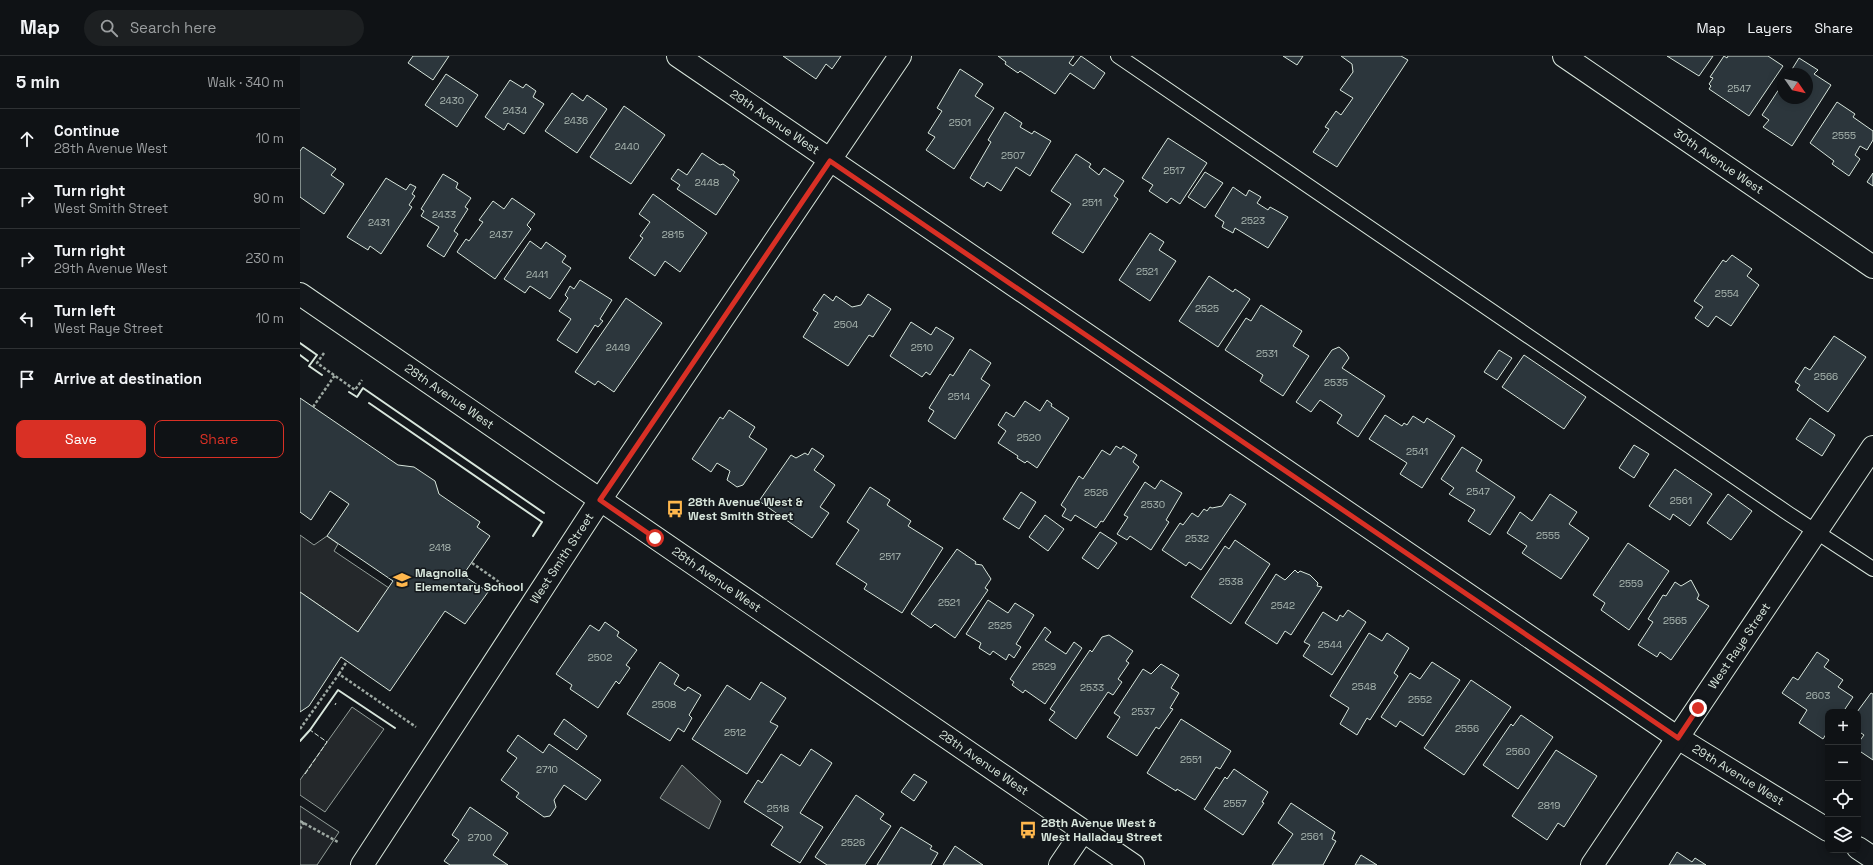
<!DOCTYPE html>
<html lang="en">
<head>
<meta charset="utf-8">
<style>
  body { margin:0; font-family:"Space Grotesk",sans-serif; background:#1d2022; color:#f1f3f6 }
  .controls { position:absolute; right:12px; bottom:12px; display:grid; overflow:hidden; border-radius:8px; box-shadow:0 2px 10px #0003 }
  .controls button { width:36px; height:36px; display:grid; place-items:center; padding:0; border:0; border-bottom:1px solid #2f3234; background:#0f1215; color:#f1f3f6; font:20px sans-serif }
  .compass { position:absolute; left:1477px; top:12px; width:36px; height:36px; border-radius:50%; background:#0f1215; box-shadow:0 2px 10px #0003; rotate:124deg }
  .stop { position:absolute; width:12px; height:12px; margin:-9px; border:3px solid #d93025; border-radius:50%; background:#fff }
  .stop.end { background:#d93025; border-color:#fff; box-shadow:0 1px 4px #0008 }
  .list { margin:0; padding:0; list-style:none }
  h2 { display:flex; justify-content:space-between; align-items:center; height:52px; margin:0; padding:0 16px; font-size:17px }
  h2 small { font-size:13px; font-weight:400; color:#9b9ea0 }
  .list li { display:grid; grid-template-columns:26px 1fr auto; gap:12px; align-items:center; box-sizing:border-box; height:60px; padding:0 16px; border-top:1px solid #2f3234 }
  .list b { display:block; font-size:15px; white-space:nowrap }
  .list p { margin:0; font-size:13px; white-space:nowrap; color:#9b9ea0 }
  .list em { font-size:13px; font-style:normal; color:#9b9ea0 }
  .actions { display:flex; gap:8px; padding:12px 16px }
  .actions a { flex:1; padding:9px 0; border:1px solid #d93025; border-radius:8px; text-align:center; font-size:14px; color:#d93025 }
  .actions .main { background:#d93025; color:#fff }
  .icon { flex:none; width:22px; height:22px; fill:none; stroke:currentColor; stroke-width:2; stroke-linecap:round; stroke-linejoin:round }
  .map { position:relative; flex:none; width:1573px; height:809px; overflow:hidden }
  header { display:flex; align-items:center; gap:24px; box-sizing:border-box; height:56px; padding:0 20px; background:#0f1215; border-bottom:1px solid #2f3234 }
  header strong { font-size:19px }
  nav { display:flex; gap:22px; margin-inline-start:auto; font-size:14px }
  .search { width:280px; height:36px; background:#1d2022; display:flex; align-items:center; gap:10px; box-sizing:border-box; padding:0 14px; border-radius:22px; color:#9b9ea0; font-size:15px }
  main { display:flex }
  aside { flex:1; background:#0f1215 }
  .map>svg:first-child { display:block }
</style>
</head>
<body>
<header>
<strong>Map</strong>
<div class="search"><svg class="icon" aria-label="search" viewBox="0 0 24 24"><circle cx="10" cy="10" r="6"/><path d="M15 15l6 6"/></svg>Search here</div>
<nav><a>Map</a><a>Layers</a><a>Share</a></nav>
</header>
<main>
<aside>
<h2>5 min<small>Walk · 340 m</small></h2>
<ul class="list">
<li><svg class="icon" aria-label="ahead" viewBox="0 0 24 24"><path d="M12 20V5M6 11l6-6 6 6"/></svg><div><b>Continue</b><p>28th Avenue West</p></div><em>10 m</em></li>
<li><svg class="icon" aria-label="right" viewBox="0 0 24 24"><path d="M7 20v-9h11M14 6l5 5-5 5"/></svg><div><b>Turn right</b><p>West Smith Street</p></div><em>90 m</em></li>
<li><svg class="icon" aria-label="right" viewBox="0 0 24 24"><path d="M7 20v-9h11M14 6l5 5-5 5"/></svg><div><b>Turn right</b><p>29th Avenue West</p></div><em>230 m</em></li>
<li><svg class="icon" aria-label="left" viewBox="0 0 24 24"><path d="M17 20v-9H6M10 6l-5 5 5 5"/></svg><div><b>Turn left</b><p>West Raye Street</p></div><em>10 m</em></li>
<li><svg class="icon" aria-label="arrive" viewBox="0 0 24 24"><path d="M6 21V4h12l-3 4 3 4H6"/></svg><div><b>Arrive at destination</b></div></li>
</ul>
<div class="actions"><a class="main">Save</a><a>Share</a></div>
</aside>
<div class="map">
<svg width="1573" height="809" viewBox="0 0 1573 809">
  <rect width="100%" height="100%" fill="#14181c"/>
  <path fill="#202428" stroke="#939e99" d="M0 750 39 776 17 809H0Z"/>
  <path fill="#24282b" stroke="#939e99" d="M0 479 14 489 27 480 38 488 34 495 89 532 58 576 0 536Z
    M52 651 84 673 25 756 0 739V724Z"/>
  <path fill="#363b3e" stroke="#939e99" d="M382 709 421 745 409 773 360 742Z"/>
  <path fill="#2c363c" stroke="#d8e6dc" d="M113 0H149L133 24 108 7Z
    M483 0H541L532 13 526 8 516 23Z
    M698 0H774L769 7 773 10 781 0 805 17 794 33 770 17 755 38 720 15 718 17 705 8 706 6Z
    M983 0H1003L997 9Z
    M1041 0H1101L1108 4 1037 111 1013 96 1029 73 1025 71 1036 55 1041 59 1053 42 1040 34 1053 16 1052 8Z
    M1367 0H1413L1399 20Z
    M1424 0 1427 2 1428 0H1468L1483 10 1449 60 1409 33 1411 30 1409 28 1413 22 1410 21Z
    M1499 2 1518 14 1514 18 1531 29 1492 90 1463 71 1469 64 1462 59 1483 27V42H1507V18H1489Z
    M660 13 683 28 675 40 694 52 654 113 626 94 635 81 628 77 642 55 637 52Z
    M146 18 178 39 157 71 125 49Z
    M210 24 223 32 226 28 236 35 233 41 244 48 224 78 208 67 204 74 185 61Z
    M272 37 283 45 287 39 307 53 277 97 245 75Z
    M1537 46 1555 58 1553 61 1573 75V84L1567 94 1560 90 1555 99 1560 103 1549 120 1532 108 1534 105 1510 87Z
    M324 50 365 79 331 128 290 101Z
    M705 56 722 67 720 71 732 78 734 75 751 85 730 120 716 111 701 135 687 126 684 131 670 122 691 86 688 84Z
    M868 82 907 107 880 148 871 142 867 147 849 135 853 129 842 122Z
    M3 91 36 113 31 119 44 128 24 158 0 141V95Z
    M402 97 420 109 423 108 435 116 433 119 439 124 416 159 377 133 380 129 371 123 378 113 387 119Z
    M776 98 791 108 789 111 799 119 804 112 824 125 814 140 818 143 783 197 752 177 771 148 751 135Z
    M905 116 923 127 905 152 888 141Z
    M1573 117V130L1567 126Z
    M143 118 158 127 156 132 171 142 165 151 168 153 154 175 158 178 144 201 127 190 139 171 121 160 124 155 121 153Z
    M86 122 106 134 110 128 116 131 112 138 115 140 109 149 112 151 81 198 70 190 68 194 47 181Z
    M933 131 946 140 949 134 961 141 957 147 968 154 970 151 988 161 968 192 935 172 933 177 922 171 924 166 915 160Z
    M353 138 407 177 380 216 365 205 355 220 329 202 343 182 340 180 350 166 339 158Z
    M212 142 235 158 227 169 231 173 195 223 157 196 166 183 169 185 183 166 179 164 193 145 204 153Z
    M850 177 864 186 859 194 876 205 850 245 819 224Z
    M230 185 241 193 246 186 266 200 262 206 271 212 250 243 230 230 225 237 204 223Z
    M1432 199 1452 213 1447 220 1459 229 1431 270 1416 260 1408 271 1395 262 1403 251 1394 245 1423 204 1426 206Z
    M909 220 933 236 935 233 950 243 918 291 879 265Z
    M280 224 312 244 300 263 303 265 298 271 295 269 277 297 257 284 271 263 259 255 268 242 265 239 270 230 274 233Z
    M524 238 533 245 536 240 552 251 561 249 568 238 591 253 573 281 569 279 548 310 503 281 518 257 513 254Z
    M326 242 362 267 314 336 298 325 295 329 275 316Z
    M961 249 1002 275 993 290 1009 300 983 340 960 325 963 319 925 294 946 262 951 265Z
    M611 266 631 279 636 271 654 282 630 319 626 316 622 321 590 300Z
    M1534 280 1566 301 1528 356 1497 334 1500 329 1495 326 1505 311 1510 314Z
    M1039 291 1046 297 1049 302 1042 312 1085 340 1058 381 1037 367 1042 359 1020 344 1011 356 996 346 1032 294Z
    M670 293 691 307 681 323 690 329 655 383 628 365 634 355 629 352 650 318 653 320Z
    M1199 294 1212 302 1197 324 1184 316Z
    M1224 299 1286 341 1264 373 1202 331Z
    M0 342 98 409 114 411 135 425 139 438 180 466 177 471 190 480 163 519 188 536 165 568 145 555 90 635 41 601 9 650 0 656V536L58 576 93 525 27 480 49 448 30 435 11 464 0 456Z
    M747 344 752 348 751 350 769 362 737 412 727 405 725 407 717 402 718 400 698 387 706 375 698 369 706 356 714 361 725 345 740 355Z
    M429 354 455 371 449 381 467 393 443 429 437 431 427 424 430 415 417 407 411 416 392 403 420 361 423 363Z
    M1085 359 1102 370 1104 367 1107 369 1113 360 1124 367 1127 362 1155 380 1122 432 1100 418 1107 407 1069 383Z
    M1510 362 1535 379 1522 400 1496 383Z
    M1334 389 1349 398 1334 422 1319 412Z
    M816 390 821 393 823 390 837 399 833 406 839 411 803 466 801 465 796 472 775 459 771 465 762 460 766 453 761 449 779 420 783 423 802 394 810 399Z
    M1162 391 1182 404 1176 415 1215 441 1190 479 1168 465 1175 454 1149 438 1154 432 1141 423Z
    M512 392 524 400 514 414 535 429 520 451 529 457 512 482 459 445 491 399 496 402 505 397 508 399Z
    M1375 413 1412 438 1390 470 1373 458 1370 464 1349 450Z
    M861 424 882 437 866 464 869 466 851 494 830 480 827 484 817 478 828 461 824 459 845 426 855 433Z
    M570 431 590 444 587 449 611 465 608 470 643 492 602 557 564 533 567 528 536 508 559 474 547 466Z
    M721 436 736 446 719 473 703 463Z
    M930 438 946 448 901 514 889 506 886 510 862 494 880 467 883 469 892 457 898 461 904 453 907 455 910 451 912 452 922 450Z
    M1250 438 1277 456 1269 468 1289 482 1261 523 1222 497 1227 490 1207 477 1220 456 1232 465Z
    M1428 438 1452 455 1431 484 1407 467Z
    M745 459 764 473 748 495 729 481Z
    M800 476 817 487 798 513 782 502Z
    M935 484 970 508 931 568 891 541 925 490 929 493Z
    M1328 487 1369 515 1329 574 1301 554 1305 547 1293 539Z
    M657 493 676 506 675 508 682 509 691 523 685 532 688 534 655 582 635 568 631 572 611 558Z
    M995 514 998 517 1000 515 1010 519 1018 527 1017 530 1022 531 991 579 985 575 977 588 945 567 976 518 985 524Z
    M1391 524 1399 539 1397 543 1409 550 1371 604 1360 596 1357 601 1338 589 1353 566 1348 563 1363 539 1366 540 1375 526 1381 530Z
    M688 544 708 557 715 547 734 559 716 588 721 591 714 602 709 598 706 604 693 595 690 599 679 592 681 587 666 578Z
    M1048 554 1066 566 1032 619 1003 600 1010 589 1004 586 1023 556 1037 565 1040 559 1043 561Z
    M305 566 319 576 317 580 337 594 326 609 330 612 319 628 316 625 298 652 270 633 272 629 256 618 290 569 299 575Z
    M745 571 751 576 745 584 766 598 774 586 782 592 745 648 725 634 723 637 712 629 714 626 710 623Z
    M1069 577 1082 585 1087 577 1109 592 1094 617 1098 620 1070 664 1067 662 1057 679 1040 668 1049 652 1030 640Z
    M809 579 833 595 826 605 829 607 818 623 822 626 813 639 808 636 776 683 749 664 755 656 750 653 790 594 792 596 802 581Z
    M1517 596 1529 604 1524 611 1543 624 1538 631 1553 641 1543 656H1528V675L1523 683 1499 667 1507 654 1482 637 1493 621 1498 624Z
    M360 606 379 619 374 628 385 635 388 631 401 639 389 659 392 662 384 676 378 672 370 685 327 658Z
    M1132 606 1160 624 1123 680 1100 665 1096 671 1081 661 1110 617 1120 623Z
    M861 608 879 619 871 632 879 637 870 652 873 653 859 673 856 671 837 700 807 681 820 661 814 657 843 613 851 618Z
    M1171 624 1211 651 1164 719 1124 692Z
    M461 626 486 642 470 666 478 670 447 718 392 683 427 629 450 644Z
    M1571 637 1573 638V704L1558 694V687L1564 679 1558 675 1557 656Z
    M1221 659 1253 681 1218 733 1183 709 1211 668 1213 670Z
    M264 663 287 680 277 694 254 678Z
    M881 663 931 695 920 713 916 711 895 744 877 733 876 735 847 717Z
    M218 679 243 697 249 688 301 724 286 744 264 729 254 744 256 751 250 760 244 761 216 741 219 737 201 724 217 702 207 695Z
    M511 693 532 707 500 757 523 771 500 807 471 789 483 771 444 746 458 724 462 727 481 698 500 710Z
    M1256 694 1297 720 1264 771 1258 767 1247 784 1212 760Z
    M934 713 968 736 962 746 964 747 943 779 904 753 925 721 927 723Z
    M614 718 627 726 614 745 601 736Z
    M556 739 584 758 580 763 591 770 565 809H527L515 801Z
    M991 747 1035 776 1032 783 1036 785 1023 809H972L993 778 978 767Z
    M170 751 208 777 193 799 208 809H150L144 805 159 784 152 779Z
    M601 771 632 790 630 793 638 797 631 809H577Z
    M655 790 683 809H643Z
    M1377 796 1392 806 1395 802 1406 809H1369Z
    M1061 799 1077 809H1055Z"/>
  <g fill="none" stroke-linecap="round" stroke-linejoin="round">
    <g stroke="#d8e6dc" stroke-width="16">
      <path id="service" d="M818 0 1489 458 1573 513"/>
    </g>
    <g stroke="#d8e6dc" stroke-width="24">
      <g id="minor">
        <path id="s1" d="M378 0 1378 682 1528 774"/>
        <path id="s2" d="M1264 0 1573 211"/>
        <path d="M1558 792 1573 802"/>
        <path id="s3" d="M62 809 300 444 600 0"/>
        <path d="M760 809 783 775"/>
        <path id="s4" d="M1292 809 1573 391"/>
      </g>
    </g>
    <g stroke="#d8e6dc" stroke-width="24">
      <g id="tertiary">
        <path id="s5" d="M0 238 833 809"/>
      </g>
    </g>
    <path stroke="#9da8a2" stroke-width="2.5" stroke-dasharray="3 2" stroke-linecap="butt" d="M24 297 17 307 55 334 62 324
      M13 351 35 319
      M172 507 209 533
      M39 618 47 605
      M0 673 39 618 116 671
      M0 765 38 786
      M0 773 4 766"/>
    <use href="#service" stroke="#14181c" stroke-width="14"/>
    <use href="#minor" stroke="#14181c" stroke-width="22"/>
    <use href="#tertiary" stroke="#14181c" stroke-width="22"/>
    <path stroke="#d8e6dc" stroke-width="1" stroke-dasharray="5 2" stroke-linecap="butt" d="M35 649 36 647
      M5 718 27 686 10 674"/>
    <path stroke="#d8e6dc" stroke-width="2" d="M0 287 17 299 9 310 22 319
      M0 299 8 305
      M49 336 57 341 63 332 244 457
      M69 347 242 466 233 480
      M0 685 10 674 38 634 95 672"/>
  </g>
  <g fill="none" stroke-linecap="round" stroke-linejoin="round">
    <path stroke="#d93025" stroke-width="5" d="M355 482 300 444 530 105 1378 682 1398 652"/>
  </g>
  <defs>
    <g id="bus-bare" transform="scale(1.38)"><path d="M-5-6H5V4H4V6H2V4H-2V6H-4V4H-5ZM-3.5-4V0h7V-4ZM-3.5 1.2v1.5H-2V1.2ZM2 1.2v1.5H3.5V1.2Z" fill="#ffb74d" stroke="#14181c" stroke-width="2.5" paint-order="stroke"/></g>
    <g id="school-bare" transform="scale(1.38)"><path d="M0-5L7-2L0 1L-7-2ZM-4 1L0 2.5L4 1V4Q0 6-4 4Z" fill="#ffb74d" stroke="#14181c" stroke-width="2.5" paint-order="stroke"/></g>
  </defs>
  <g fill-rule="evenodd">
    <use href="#bus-bare" x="375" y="453"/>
    <use href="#school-bare" x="102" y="524"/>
    <use href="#bus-bare" x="728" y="774"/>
  </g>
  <g text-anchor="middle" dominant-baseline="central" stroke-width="3" stroke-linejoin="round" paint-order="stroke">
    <g font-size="10" fill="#adbab4">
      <text x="1439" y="32">2547</text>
      <text x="152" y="44">2430</text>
      <text x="215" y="54">2434</text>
      <text x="276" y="64">2436</text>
      <text x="660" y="66">2501</text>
      <text x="1544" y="79">2555</text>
      <text x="327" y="90">2440</text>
      <text x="713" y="99">2507</text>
      <text x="874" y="114">2517</text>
      <text x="407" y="126">2448</text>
      <text x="792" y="146">2511</text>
      <text x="144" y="158">2433</text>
      <text x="953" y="164">2523</text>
      <text x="79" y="166">2431</text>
      <text x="201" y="178">2437</text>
      <text x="373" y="178">2815</text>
      <text x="847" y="215">2521</text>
      <text x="237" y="218">2441</text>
      <text x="1427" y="237">2554</text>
      <text x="907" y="252">2525</text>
      <text x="546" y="268">2504</text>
      <text x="318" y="291">2449</text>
      <text x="622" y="291">2510</text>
      <text x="967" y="297">2531</text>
      <text x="1526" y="320">2566</text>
      <text x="1036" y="326">2535</text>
      <text x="659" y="340">2514</text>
      <text x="729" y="381">2520</text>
      <text x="1117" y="395">2541</text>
      <text x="1178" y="435">2547</text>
      <text x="796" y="436">2526</text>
      <text x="1381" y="444">2561</text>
      <text x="853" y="448">2530</text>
      <text x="1248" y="479">2555</text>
      <text x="897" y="482">2532</text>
      <text x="140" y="491">2418</text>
      <text x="590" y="500">2517</text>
      <text x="931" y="525">2538</text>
      <text x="1331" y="527">2559</text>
      <text x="649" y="546">2521</text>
      <text x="983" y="549">2542</text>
      <text x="1375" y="564">2565</text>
      <text x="700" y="569">2525</text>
      <text x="1030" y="588">2544</text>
      <text x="300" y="601">2502</text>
      <text x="744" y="610">2529</text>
      <text x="1064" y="630">2548</text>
      <text x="792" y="631">2533</text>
      <text x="1518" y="639">2603</text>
      <text x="1120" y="643">2552</text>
      <text x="364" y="648">2508</text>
      <text x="843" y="655">2537</text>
      <text x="1167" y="672">2556</text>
      <text x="435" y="676">2512</text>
      <text x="1218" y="695">2560</text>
      <text x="891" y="703">2551</text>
      <text x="247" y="713">2710</text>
      <text x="935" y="747">2557</text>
      <text x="1249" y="749">2819</text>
      <text x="478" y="752">2518</text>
      <text x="1012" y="780">2561</text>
      <text x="180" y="781">2700</text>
      <text x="553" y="786">2526</text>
    </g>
    <g font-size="12" fill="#d8e6dc" stroke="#14181c">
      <text stroke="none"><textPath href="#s1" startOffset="117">29th Avenue West</textPath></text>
      <text stroke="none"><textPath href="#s2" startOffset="187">30th Avenue West</textPath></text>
      <text stroke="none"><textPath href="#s5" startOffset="181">28th Avenue West</textPath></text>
      <text stroke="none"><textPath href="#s3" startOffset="366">West Smith Street</textPath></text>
      <text stroke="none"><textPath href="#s5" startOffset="505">28th Avenue West</textPath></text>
      <text stroke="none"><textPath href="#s4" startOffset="264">West Raye Street</textPath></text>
      <text stroke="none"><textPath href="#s5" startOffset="829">28th Avenue West</textPath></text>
      <text stroke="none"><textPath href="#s1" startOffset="1281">29th Avenue West</textPath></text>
    </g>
    <g font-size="12" font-weight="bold" fill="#d8e6dc" stroke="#14181c" text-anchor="start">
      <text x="388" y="446">28th Avenue West &amp;<tspan x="388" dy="14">West Smith Street</tspan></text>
      <text x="115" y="517">Magnolia<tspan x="115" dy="14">Elementary School</tspan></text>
      <text x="741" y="767">28th Avenue West &amp;<tspan x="741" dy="14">West Halladay Street</tspan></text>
    </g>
  </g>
</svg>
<div class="controls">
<button>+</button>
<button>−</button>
<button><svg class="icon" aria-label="locate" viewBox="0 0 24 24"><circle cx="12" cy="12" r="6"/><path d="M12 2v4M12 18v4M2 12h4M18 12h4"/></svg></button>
<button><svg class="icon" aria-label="layers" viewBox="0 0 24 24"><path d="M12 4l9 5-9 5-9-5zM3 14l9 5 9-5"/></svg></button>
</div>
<svg class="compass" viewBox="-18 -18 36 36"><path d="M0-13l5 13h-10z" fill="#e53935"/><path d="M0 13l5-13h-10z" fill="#9b9ea0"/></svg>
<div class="stop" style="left:355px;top:482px"></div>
<div class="stop end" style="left:1398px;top:652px"></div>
</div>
</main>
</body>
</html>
